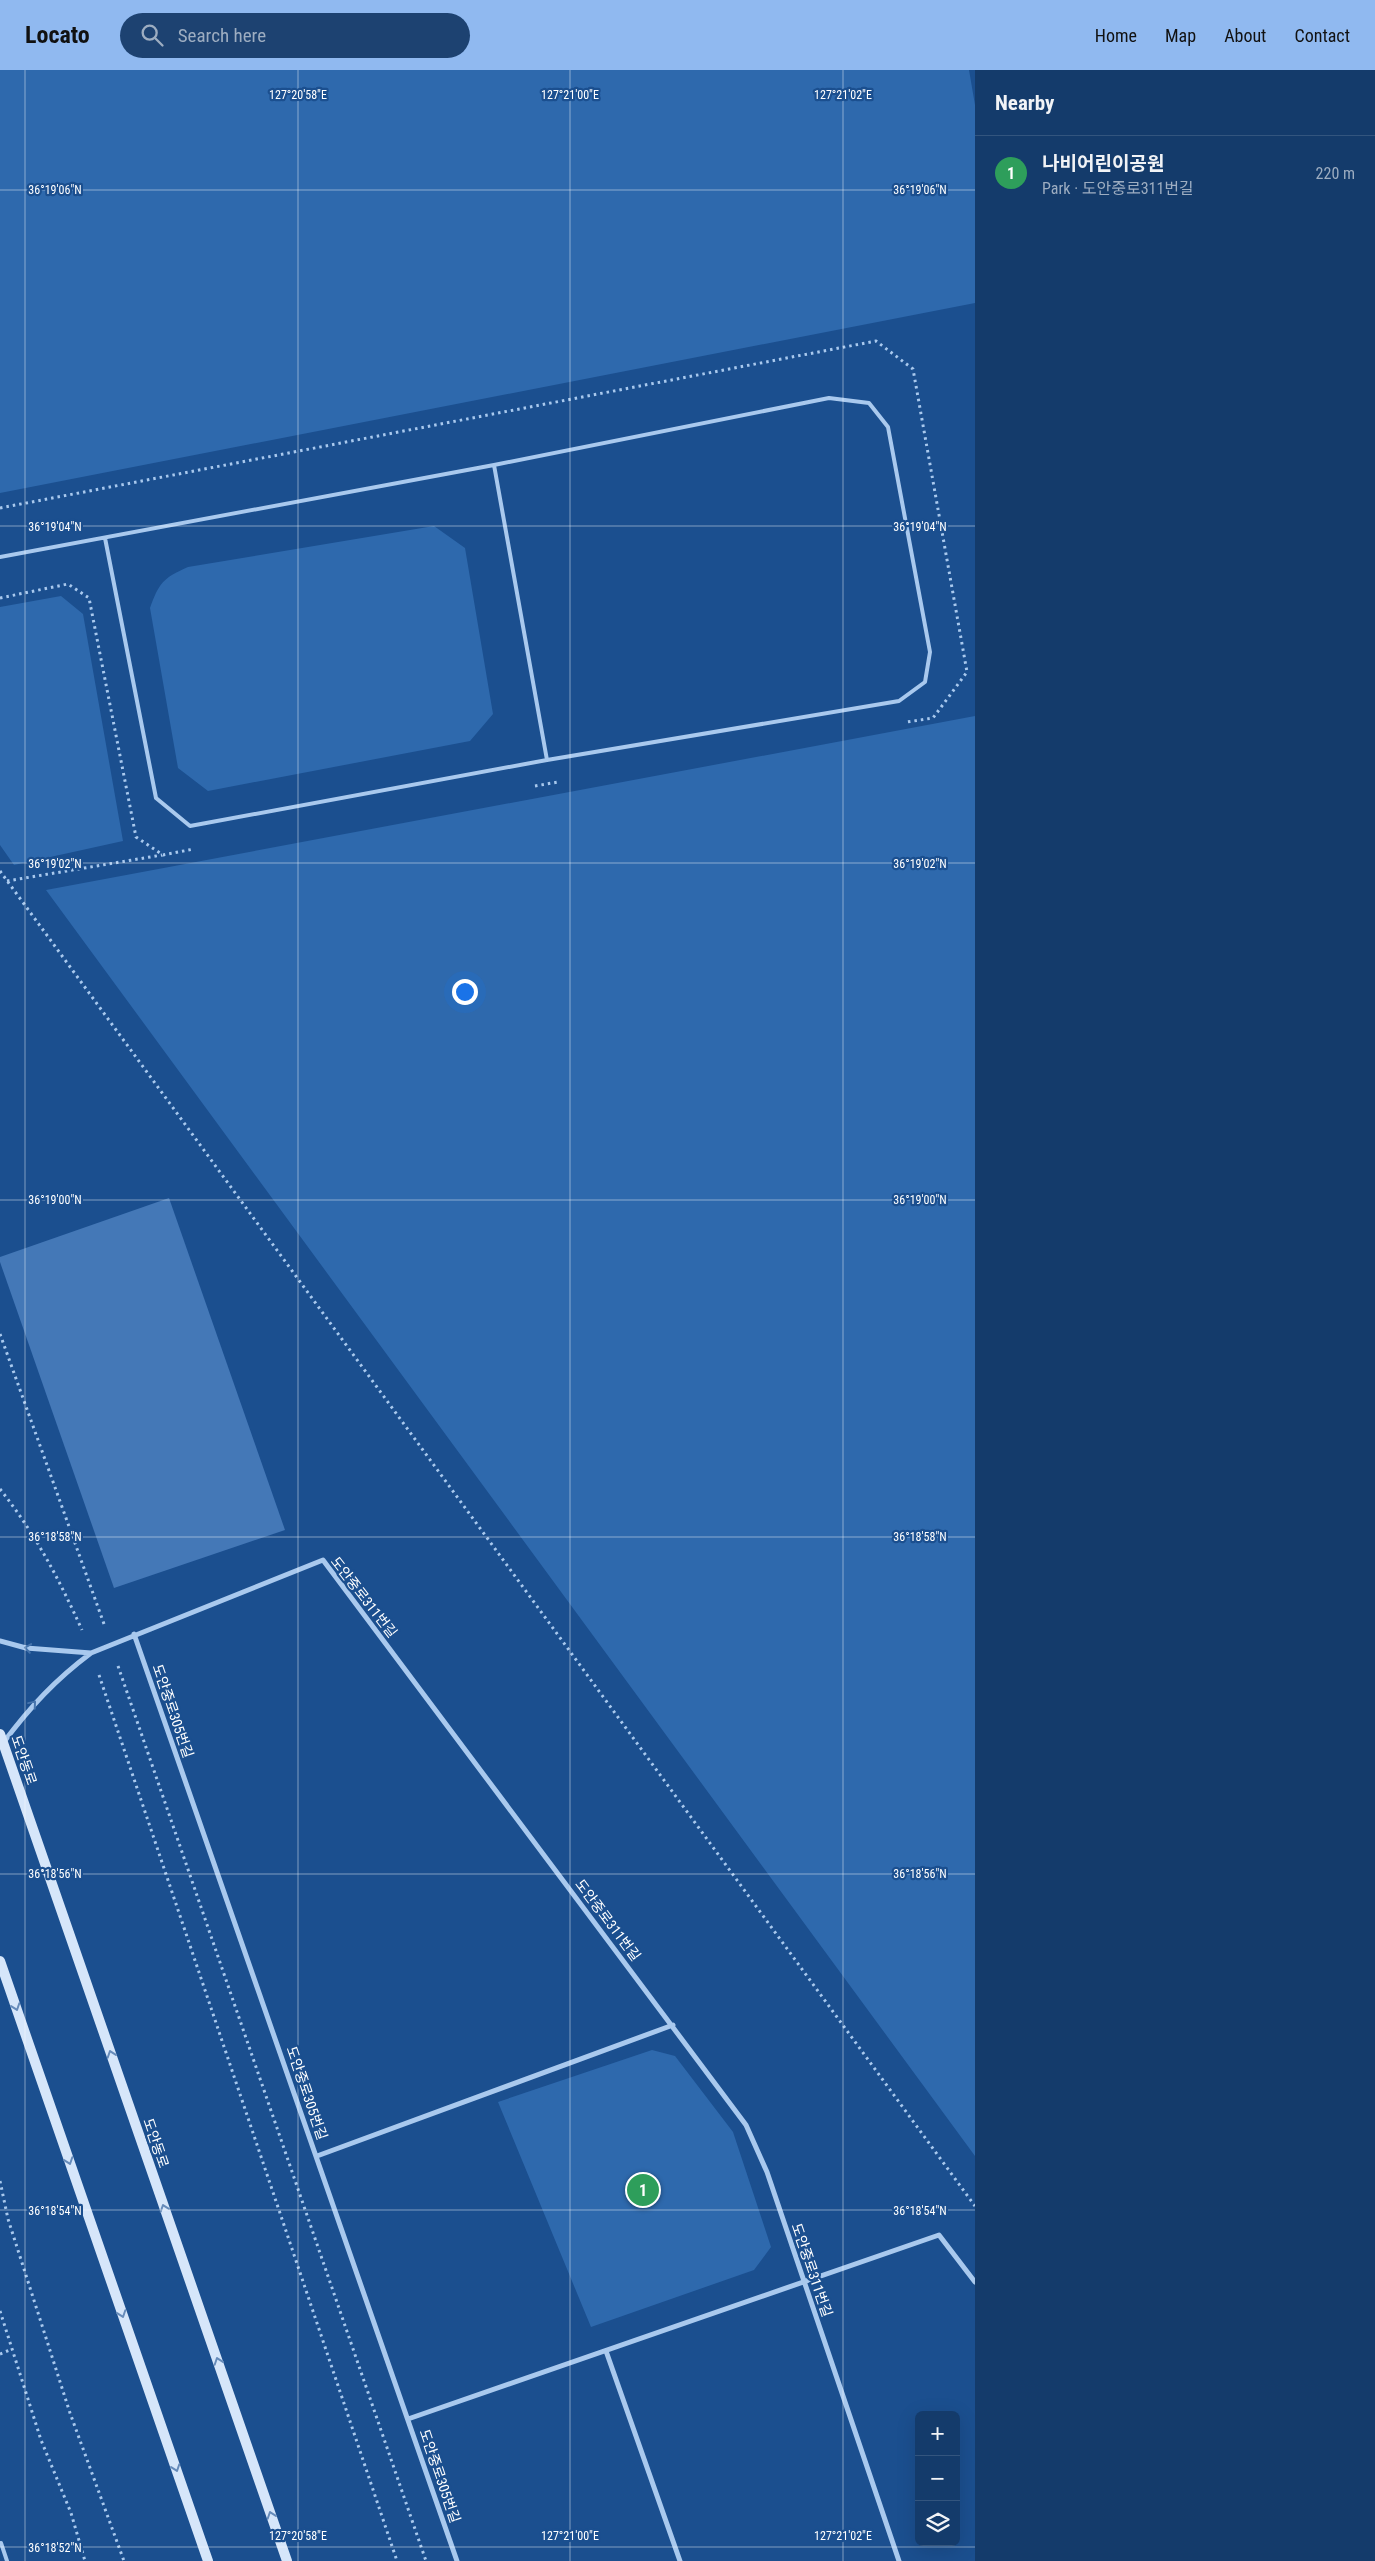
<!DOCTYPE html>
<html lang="en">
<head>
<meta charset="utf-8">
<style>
  body { margin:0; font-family:"Roboto Condensed","Noto Sans KR",sans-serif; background:#1d4271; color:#f1f3f6 }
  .controls { position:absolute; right:15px; bottom:15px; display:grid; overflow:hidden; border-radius:8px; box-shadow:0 5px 20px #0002 }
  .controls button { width:45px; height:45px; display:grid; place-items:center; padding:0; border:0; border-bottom:1px solid #33557e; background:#143b6b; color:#f1f3f6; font:25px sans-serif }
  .you { position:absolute; left:464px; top:921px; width:18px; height:18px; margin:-12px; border:4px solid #fff; border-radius:50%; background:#1a73e8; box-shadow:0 0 0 8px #1a73e833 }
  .badge { display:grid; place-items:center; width:32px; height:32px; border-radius:50%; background:#90b9f0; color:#fff; font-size:16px; font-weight:700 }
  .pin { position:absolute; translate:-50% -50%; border:2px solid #fff; box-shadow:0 1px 5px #0006 }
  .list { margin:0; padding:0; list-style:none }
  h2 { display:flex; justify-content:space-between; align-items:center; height:65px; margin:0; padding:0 20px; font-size:21px }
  h2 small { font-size:16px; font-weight:400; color:#9dadc1 }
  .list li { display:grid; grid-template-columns:32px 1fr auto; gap:15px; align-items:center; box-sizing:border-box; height:75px; padding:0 20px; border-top:1px solid #33557e }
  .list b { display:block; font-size:19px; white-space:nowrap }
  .list p { margin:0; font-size:16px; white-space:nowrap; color:#9dadc1 }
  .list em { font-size:16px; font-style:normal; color:#9dadc1 }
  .icon { flex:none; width:28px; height:28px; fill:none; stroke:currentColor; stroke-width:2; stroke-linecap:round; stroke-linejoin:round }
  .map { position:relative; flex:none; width:975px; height:2491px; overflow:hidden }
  header { display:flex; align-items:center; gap:30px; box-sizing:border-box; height:70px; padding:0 25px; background:#90b9f0; color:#111 }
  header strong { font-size:24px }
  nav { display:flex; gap:28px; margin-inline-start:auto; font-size:18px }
  .search { width:350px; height:45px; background:#1d4271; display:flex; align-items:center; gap:12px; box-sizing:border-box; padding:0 18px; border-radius:28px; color:#9dadc1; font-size:19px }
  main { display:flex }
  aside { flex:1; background:#143b6b }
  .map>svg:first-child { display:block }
</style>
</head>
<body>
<header>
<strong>Locato</strong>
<div class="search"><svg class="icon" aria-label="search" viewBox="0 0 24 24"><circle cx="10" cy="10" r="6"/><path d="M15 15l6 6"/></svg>Search here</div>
<nav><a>Home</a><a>Map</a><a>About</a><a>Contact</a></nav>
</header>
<main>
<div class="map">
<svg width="975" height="2491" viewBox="0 0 975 2491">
  <rect width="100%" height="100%" fill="#1b4f8f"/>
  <path fill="#2e69ad" d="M0 0H969L975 35V233L0 423Z
    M434 456 465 478 493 644 470 671 208 721 178 698 150 538C159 513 163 508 188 497Z
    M61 526 83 544 123 771 14 795 0 775V537Z
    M975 646V2086L46 820Z
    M652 1980 675 1986 733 2062 771 2177 754 2200 591 2257 498 2032Z"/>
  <path fill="#4478b7" d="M169 1128 285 1460 114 1518 0 1192V1187Z"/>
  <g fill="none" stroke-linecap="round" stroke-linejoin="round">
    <path stroke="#a9c9ee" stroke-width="3" stroke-dasharray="2.5 4" stroke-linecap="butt" d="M0 438 876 271 913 299 967 602 933 648 907 652
      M0 528 68 514 89 528 136 767 163 785 194 779
      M535 716 558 712
      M0 801 975 2136
      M7 811 162 785
      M0 1264 104 1554
      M0 1419C36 1465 58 1507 82 1560
      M118 1596 426 2491
      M99 1605 397 2491
      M0 2111 8 2149 70 2343 124 2491
      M0 2241 41 2370 71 2443 85 2491
      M0 2284 12 2279"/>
    <path stroke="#a9c9ee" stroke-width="4" d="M494 395 547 690
      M0 487 494 395 829 328 869 333 888 357 930 582 925 612 899 631 547 690 190 756 156 728 105 468
      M1 2473 7 2491"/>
    <path stroke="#a9c9ee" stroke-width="5" d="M134 1564 457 2491
      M0 1571 26 1578 91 1583
      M3 1673C31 1636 55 1610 91 1583L323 1490 746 2055 767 2102 899 2491
      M317 2086 673 1955
      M606 2281 680 2491
      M408 2349 939 2165 975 2212"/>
    <path stroke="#d6e6fa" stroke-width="10" d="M0 1664 287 2491
      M0 1891 208 2491"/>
  </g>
  <defs><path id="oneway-chevron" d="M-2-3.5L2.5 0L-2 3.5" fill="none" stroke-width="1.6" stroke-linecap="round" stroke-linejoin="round" transform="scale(1.25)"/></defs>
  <g stroke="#4674ac">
    <use href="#oneway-chevron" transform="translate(28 1578) rotate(-171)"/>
    <use href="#oneway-chevron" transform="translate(33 1634) rotate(-50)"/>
  </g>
  <g stroke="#668bba">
    <use href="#oneway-chevron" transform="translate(16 1937) rotate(71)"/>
    <use href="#oneway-chevron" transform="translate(111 1984) rotate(-109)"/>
    <use href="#oneway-chevron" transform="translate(69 2091) rotate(71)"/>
    <use href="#oneway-chevron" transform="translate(164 2138) rotate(-109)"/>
    <use href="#oneway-chevron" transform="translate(122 2244) rotate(71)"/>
    <use href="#oneway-chevron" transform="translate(218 2291) rotate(-109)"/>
    <use href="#oneway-chevron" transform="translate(176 2398) rotate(71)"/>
    <use href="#oneway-chevron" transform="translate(271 2445) rotate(-109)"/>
  </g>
  <path fill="none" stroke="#fff" stroke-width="1" stroke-opacity="0.45" d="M25 0V2491M298 0V2491M570 0V2491M843 0V2491M0 120H975M0 456H975M0 793H975M0 1130H975M0 1467H975M0 1804H975M0 2140H975M0 2477H975"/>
  <g text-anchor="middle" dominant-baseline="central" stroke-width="4.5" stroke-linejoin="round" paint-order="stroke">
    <g font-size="14" fill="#fff" stroke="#1b4f8f">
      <text transform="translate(364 1527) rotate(52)">도안중로311번길</text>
      <text transform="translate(173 1641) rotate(71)">도안중로305번길</text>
      <text transform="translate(24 1690) rotate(71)">도안동로</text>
      <text transform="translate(608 1850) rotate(53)">도안중로311번길</text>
      <text transform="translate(307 2023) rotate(71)">도안중로305번길</text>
      <text transform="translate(156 2073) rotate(71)">도안동로</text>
      <text transform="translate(812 2200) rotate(71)">도안중로311번길</text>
      <text transform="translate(440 2406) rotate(71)">도안중로305번길</text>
    </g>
  </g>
  <g font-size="12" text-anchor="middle" fill="#fff" stroke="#1b4f8f" stroke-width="4.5" stroke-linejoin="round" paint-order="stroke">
    <text x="298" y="29">127°20'58"E</text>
    <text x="570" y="29">127°21'00"E</text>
    <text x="843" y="29">127°21'02"E</text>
    <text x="55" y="124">36°19'06"N</text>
    <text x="920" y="124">36°19'06"N</text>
    <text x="55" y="461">36°19'04"N</text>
    <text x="920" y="461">36°19'04"N</text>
    <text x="55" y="798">36°19'02"N</text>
    <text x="920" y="798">36°19'02"N</text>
    <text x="55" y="1134">36°19'00"N</text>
    <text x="920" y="1134">36°19'00"N</text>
    <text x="55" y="1471">36°18'58"N</text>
    <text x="920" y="1471">36°18'58"N</text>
    <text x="55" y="1808">36°18'56"N</text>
    <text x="920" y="1808">36°18'56"N</text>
    <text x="55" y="2145">36°18'54"N</text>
    <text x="920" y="2145">36°18'54"N</text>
    <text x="298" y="2470">127°20'58"E</text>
    <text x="570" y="2470">127°21'00"E</text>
    <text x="843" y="2470">127°21'02"E</text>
    <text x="55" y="2482">36°18'52"N</text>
  </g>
</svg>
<div class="controls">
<button>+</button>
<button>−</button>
<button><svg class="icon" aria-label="layers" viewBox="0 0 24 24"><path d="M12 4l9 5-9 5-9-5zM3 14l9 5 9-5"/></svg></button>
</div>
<div class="you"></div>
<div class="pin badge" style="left:643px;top:2120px;background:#2e9e5b">1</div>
</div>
<aside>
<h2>Nearby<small></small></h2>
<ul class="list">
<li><span class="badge" style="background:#2e9e5b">1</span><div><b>나비어린이공원</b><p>Park · 도안중로311번길</p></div><em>220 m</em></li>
</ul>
</aside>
</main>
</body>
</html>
